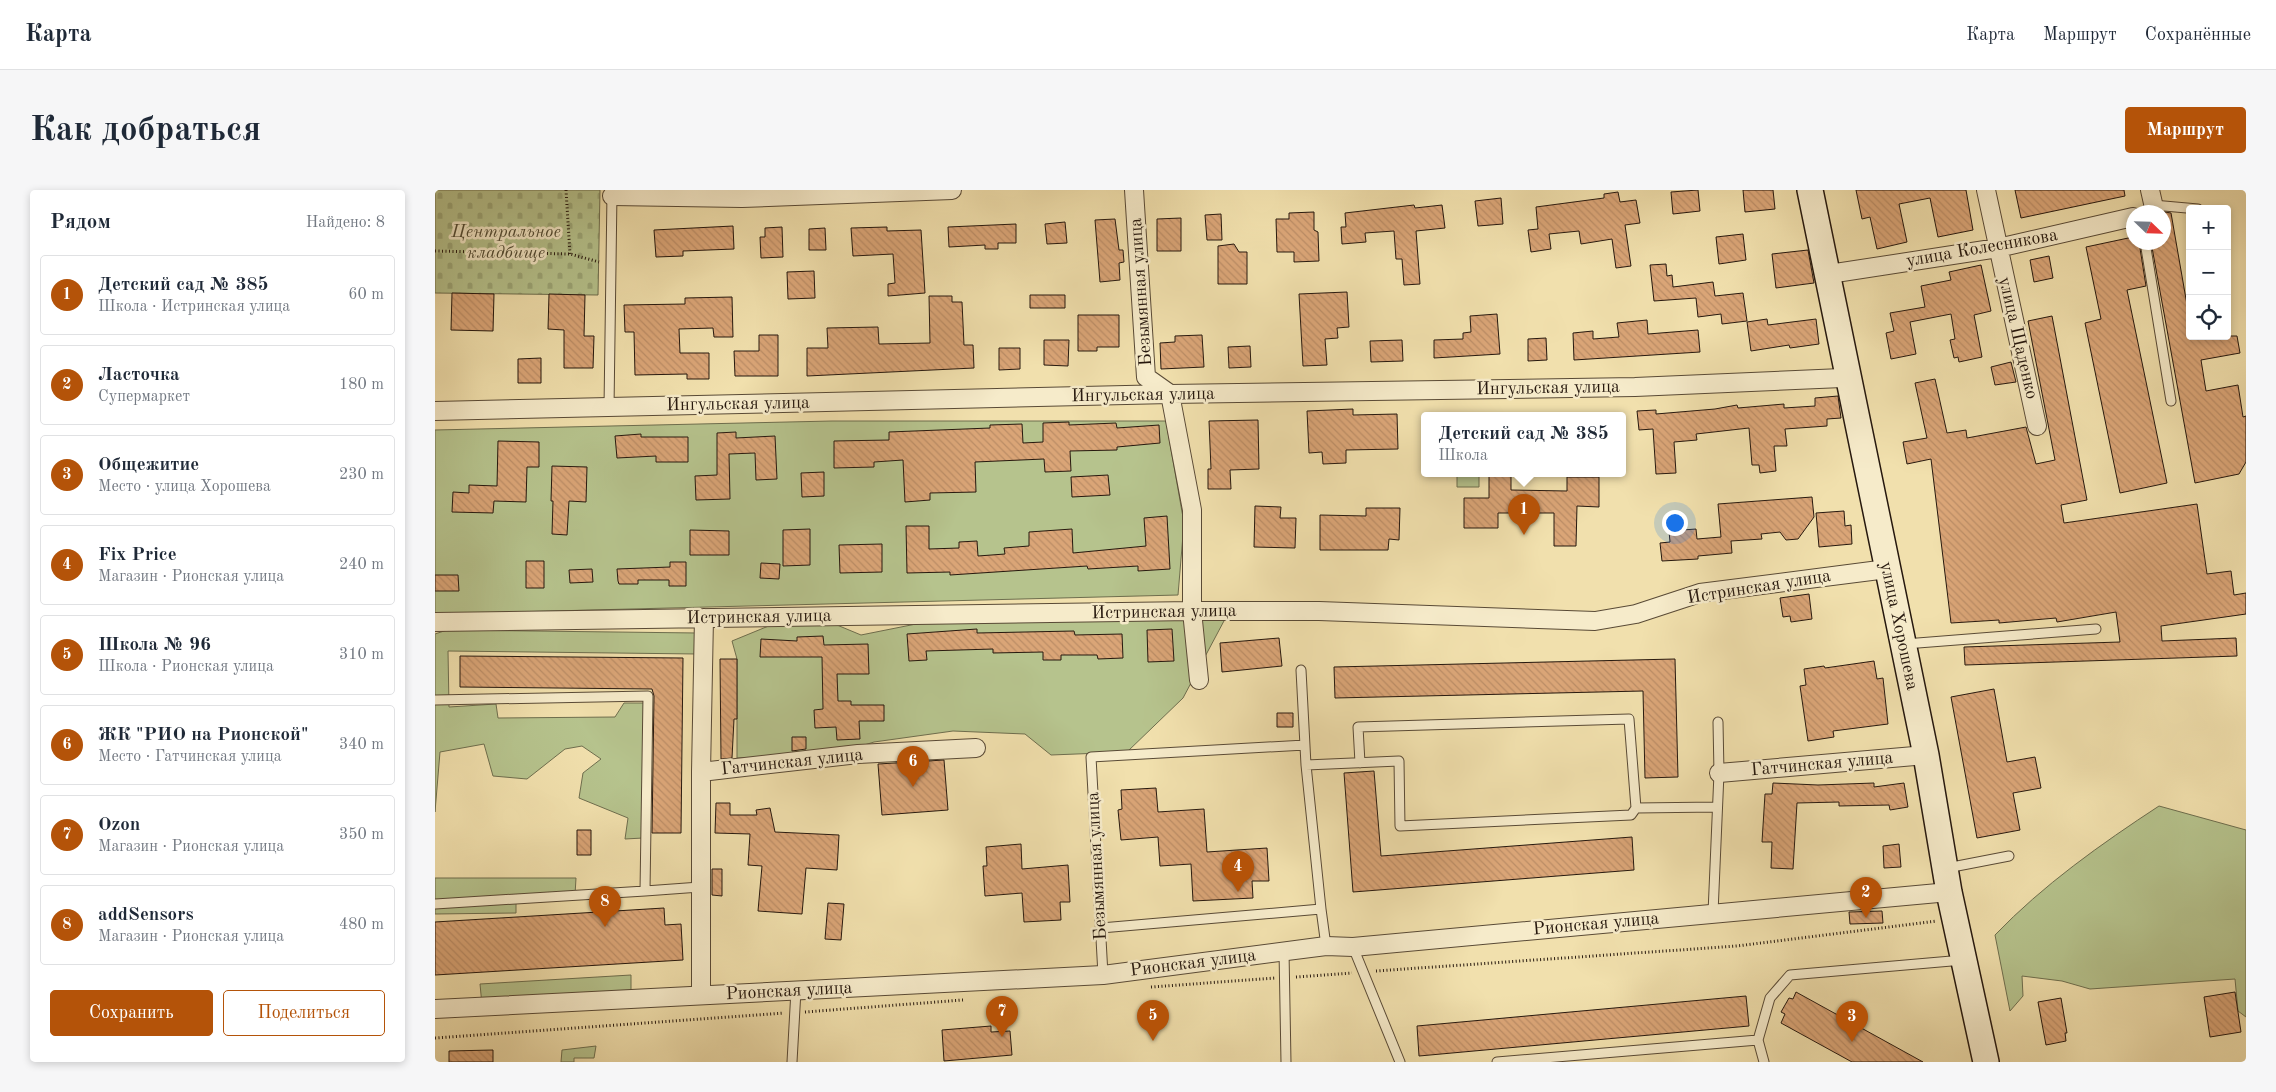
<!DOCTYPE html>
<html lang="ru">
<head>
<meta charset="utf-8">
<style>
  body { margin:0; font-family:"Old Standard TT",serif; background:#f6f6f7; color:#1f2937 }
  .controls { position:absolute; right:15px; top:15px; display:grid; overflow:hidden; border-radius:5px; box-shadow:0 2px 8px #0003 }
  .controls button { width:45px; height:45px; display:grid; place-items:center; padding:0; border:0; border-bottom:1px solid #e0e1e3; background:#fff; color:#1f2937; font:25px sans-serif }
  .compass { position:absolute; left:1691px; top:15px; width:45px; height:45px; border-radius:50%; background:#fff; box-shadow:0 2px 8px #0003; rotate:113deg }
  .you { position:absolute; left:1239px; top:332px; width:18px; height:18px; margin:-12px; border:4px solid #fff; border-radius:50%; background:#1a73e8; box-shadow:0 0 0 8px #1a73e833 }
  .badge { display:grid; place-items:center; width:32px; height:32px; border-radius:50%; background:#b45309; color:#fff; font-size:16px; font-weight:700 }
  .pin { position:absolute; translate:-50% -41px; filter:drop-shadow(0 1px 2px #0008) }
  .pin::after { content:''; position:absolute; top:26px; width:18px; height:15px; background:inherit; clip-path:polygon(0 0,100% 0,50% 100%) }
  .popup { position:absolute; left:986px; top:222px; width:205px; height:65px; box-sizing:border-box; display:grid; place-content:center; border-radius:5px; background:#fff; filter:drop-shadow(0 1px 4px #0005); font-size:16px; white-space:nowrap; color:#747a83 }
  .popup b { font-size:19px; color:#1f2937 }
  .popup::after { content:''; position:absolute; left:50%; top:100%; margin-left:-10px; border:10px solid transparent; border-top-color:#fff }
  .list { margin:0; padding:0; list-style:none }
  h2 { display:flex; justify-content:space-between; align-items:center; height:65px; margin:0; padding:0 20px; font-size:21px }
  h2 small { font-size:16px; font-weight:400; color:#747a83 }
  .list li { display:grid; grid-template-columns:32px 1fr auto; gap:15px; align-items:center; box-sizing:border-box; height:80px; margin:0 10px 10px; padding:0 10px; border:1px solid #e0e1e3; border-radius:5px }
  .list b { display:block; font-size:19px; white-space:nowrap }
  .list p { margin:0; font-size:16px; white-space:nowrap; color:#747a83 }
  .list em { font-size:16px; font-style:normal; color:#747a83 }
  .actions { display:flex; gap:10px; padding:15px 20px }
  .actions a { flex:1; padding:11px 0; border:1px solid #b45309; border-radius:5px; text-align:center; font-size:18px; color:#b45309 }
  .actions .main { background:#b45309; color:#fff }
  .icon { flex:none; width:28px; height:28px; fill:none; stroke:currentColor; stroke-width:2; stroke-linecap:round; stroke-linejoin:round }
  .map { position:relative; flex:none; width:1811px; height:872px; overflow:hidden; border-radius:5px }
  header { display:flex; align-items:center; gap:30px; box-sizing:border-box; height:70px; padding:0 25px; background:#fff; border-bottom:1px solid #e0e1e3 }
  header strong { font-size:24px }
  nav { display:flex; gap:28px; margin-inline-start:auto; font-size:18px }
  .intro { display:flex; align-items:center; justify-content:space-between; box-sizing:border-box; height:120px; padding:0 30px }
  h1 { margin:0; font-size:35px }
  .button { padding:12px 22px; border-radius:5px; background:#b45309; color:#fff; font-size:18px; font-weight:700 }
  main { display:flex; gap:30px; padding:0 30px }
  aside { flex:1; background:#fff; border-radius:5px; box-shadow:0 2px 8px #0003 }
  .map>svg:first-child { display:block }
</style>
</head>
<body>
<header>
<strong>Карта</strong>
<nav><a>Карта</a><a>Маршрут</a><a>Сохранённые</a></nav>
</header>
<div class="intro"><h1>Как добраться</h1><a class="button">Маршрут</a></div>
<main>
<aside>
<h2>Рядом<small>Найдено: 8</small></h2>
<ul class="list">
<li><span class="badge">1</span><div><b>Детский сад № 385</b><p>Школа · Истринская улица</p></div><em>60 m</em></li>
<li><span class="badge">2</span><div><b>Ласточка</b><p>Супермаркет</p></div><em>180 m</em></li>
<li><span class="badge">3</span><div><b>Общежитие</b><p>Место · улица Хорошева</p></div><em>230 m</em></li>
<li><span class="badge">4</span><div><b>Fix Price</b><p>Магазин · Рионская улица</p></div><em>240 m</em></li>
<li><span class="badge">5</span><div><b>Школа № 96</b><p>Школа · Рионская улица</p></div><em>310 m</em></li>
<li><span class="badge">6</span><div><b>ЖК &quot;РИО на Рионской&quot;</b><p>Место · Гатчинская улица</p></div><em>340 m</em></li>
<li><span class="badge">7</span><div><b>Ozon</b><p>Магазин · Рионская улица</p></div><em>350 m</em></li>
<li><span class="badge">8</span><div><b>addSensors</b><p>Магазин · Рионская улица</p></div><em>480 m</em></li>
</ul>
<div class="actions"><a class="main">Сохранить</a><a>Поделиться</a></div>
</aside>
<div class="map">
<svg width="1811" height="872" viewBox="0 0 1811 872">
  <defs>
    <pattern id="cemetery-stones" width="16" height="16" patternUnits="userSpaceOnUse" patternTransform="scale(1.25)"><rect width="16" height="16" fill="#b6c38d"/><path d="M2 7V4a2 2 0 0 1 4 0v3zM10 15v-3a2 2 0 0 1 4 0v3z" fill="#9ca778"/></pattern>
    <pattern id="building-back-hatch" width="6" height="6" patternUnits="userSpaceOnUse" patternTransform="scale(1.25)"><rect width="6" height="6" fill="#daa577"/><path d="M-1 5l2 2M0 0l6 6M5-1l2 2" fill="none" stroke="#bb8d66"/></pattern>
  </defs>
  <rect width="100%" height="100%" fill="#f1e0ad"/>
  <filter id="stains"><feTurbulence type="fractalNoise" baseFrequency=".004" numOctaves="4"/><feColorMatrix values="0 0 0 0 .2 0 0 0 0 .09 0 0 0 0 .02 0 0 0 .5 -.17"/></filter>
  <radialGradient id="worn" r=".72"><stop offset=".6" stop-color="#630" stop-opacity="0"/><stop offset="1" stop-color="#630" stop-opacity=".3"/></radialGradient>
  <path fill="#b6c38d" stroke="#6e6e4e" d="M397 231H731L749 333 743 405 0 424V240Z
    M1022 285H1044V297H1022Z
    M790 429 748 508 692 562 616 565 590 544 518 541 439 552 397 565 302 568V469L297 451 336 435H402L426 445 491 432Z
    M12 440 263 443 262 464 13 461 14 517 61 514 63 528 180 527 189 513H211L208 648 190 649 193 628 144 608 148 583 166 569 147 556 130 559 92 589 58 586 49 554 5 562 0 622V444Z
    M1724 616 1811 640V827L1803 821 1800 789 1655 799 1627 791 1587 786 1588 806 1575 821 1560 745C1608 695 1666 654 1724 616Z
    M0 688H141L140 705 81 706V723L0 724Z
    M196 785V805L47 815 45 794Z
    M161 856 159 868H139V872H126L127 860Z"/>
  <path fill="url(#cemetery-stones)" stroke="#6e6e4e" d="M0 0H165L163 105 0 103Z"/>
  <path fill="url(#building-back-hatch)" stroke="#26180e" d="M1263 0 1265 21 1238 24 1236 2Z
    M1308 0H1338L1340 19 1310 22Z
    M1421 0H1531L1538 40 1503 47 1495 8 1464 14 1472 52 1442 59 1435 27 1427 29Z
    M1580 0H1689L1690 6 1586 28Z
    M1183 2 1185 12 1201 10 1205 33 1190 35 1196 76 1181 78 1177 49 1146 54 1144 41 1114 44 1116 59 1096 62 1093 40 1103 39 1101 17 1169 8V4Z
    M1066 8 1068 34 1043 36 1040 11Z
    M979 15 980 18 1007 15 1010 38 981 41 985 94 969 95 967 69H961L959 41 930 43 931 52 907 54 906 37H911L910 23Z
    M879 22V40L883 42 884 71 859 72V62H842L841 29H854V23Z
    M1730 22 1736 23 1755 132V146H1802L1805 163 1766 170 1771 201 1803 195 1808 227 1811 226V272L1804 284 1760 293 1716 52H1728Z
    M786 24 787 50H772L770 25Z
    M746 28V61H722V29Z
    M680 29 684 60H688L689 72 684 73 685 90 665 92 660 30Z
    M630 32 632 53 612 54 610 34Z
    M581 34V53H563V59H550V55L514 57 513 37Z
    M298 36 299 59 248 61V66L221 67 219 40Z
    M347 37 348 67 326 68 325 47H330V38Z
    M452 37V41L486 40 490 103 453 106V94L460 93 458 64 418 66 416 38Z
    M390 38 391 60H374V39Z
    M1308 44 1311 70 1284 74 1281 47Z
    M1698 47V52H1704L1711 96 1692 100 1732 293 1685 303 1650 133 1666 129 1651 57Z
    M799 54 804 62H812V94H783V56Z
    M1373 60 1379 93 1341 98 1337 64Z
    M1614 66 1618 88 1599 92 1595 70Z
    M1231 74 1232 86 1237 85 1238 97 1278 92 1280 106 1308 103 1312 131 1287 134 1286 124 1263 127 1261 108 1219 111 1215 75Z
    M1546 75 1556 121 1539 125 1547 167 1524 172 1523 167 1519 168 1515 150 1520 149 1516 124 1475 132 1481 164 1456 169 1451 143 1459 141 1455 123 1490 117 1486 96 1516 90 1514 82Z
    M379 81 380 108 353 109 352 82Z
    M912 102 914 137 902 138 903 148 890 149 892 175 868 176 864 104Z
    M17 103 59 104 58 141 16 140Z
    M114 104 150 105 149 146H159L158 178H129V140L113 139Z
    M595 105H630V118H595Z
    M494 106H517V112H527L529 155H538L539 178 372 186V158H393L392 138 443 137 444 154 495 153Z
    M297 107 298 147H279L278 138 244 139 245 163H274V189H252V184L200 185 199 142H190L189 115 250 114V108Z
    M1062 124 1065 164 999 168V150L1028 149V143L1036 142 1035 126Z
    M643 125H684V157H662V161H643Z
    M1617 126 1652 310 1626 315 1629 333 1762 314 1772 384 1796 381 1799 405 1811 403V424L1726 436 1727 451 1801 448 1802 466 1530 475 1529 457 1685 452 1681 422 1622 432 1621 428 1564 433V430L1516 433 1496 269 1472 274 1468 252 1492 248 1480 193 1500 189 1512 243 1531 240 1532 248 1591 237 1601 274 1620 270 1593 131Z
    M1332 129 1333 135 1381 129 1384 154 1355 158 1354 155 1316 161 1312 132Z
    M1212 130 1213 144 1263 140 1265 162 1139 170 1138 143 1158 141V149L1184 147 1182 133Z
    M324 145H343V186H300L299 161H324Z
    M767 145 769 177 726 179 725 153 740 152V146Z
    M1111 148 1112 170 1093 171V149Z
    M609 150H634L633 176 609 175Z
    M967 150 968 171 936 172 935 151Z
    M815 156 816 177 794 178 793 157Z
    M564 158H585V179L564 180Z
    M106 168V193H83V169Z
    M1576 172 1581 192 1560 195 1556 177Z
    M1403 206 1406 228 1392 229V236L1350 239 1352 256H1339L1341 281 1325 283 1324 275H1317L1314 238 1261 244 1262 250 1239 252 1241 283 1221 284 1218 239 1204 240 1202 221 1221 220V224L1280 219 1302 215 1303 218 1349 214V218L1380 216V208Z
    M918 219V225L962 224 963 259 911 260V273L888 274 887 262 874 263 872 221Z
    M823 230 824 279 795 280 796 299H773V279H776L774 231Z
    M634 232V235L681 233 682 238 724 235 725 253 682 257V260L635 261 636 281 610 282 609 269 540 272 541 302 495 303V310L470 312 468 270 439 272V277L399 278V251L454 250V242L555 238V235L587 234 588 253 608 252V233Z
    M301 242V248L340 246 342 289 321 290 320 263 294 264 295 309 261 310 260 286 282 285V243Z
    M206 244V247H253V272H221V266L182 268 180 246Z
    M63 251 104 252V277H92L91 312 59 311 58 323 17 322 18 302 34 303V295L62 296Z
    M117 276 152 277 151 312 134 311 132 345 117 344 118 311H116Z
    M389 282V306L367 307 366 283Z
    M1054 284H1076V300L1132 301V287H1164V317L1142 316 1141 356H1119V323H1063V338H1029V308H1054Z
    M673 285 675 305 637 307 636 287Z
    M1377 307 1379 327 1363 349 1351 350 1345 342 1326 344 1327 349 1296 351 1297 363 1263 366V369L1227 371 1225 353 1235 352 1234 341 1261 339 1262 349 1286 347 1283 314Z
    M820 316 846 317 845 328H861L860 358 819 357Z
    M931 318H965L964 350 954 349 953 360H885V325L931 326Z
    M1409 321 1410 336 1416 335 1417 354 1384 357 1381 323Z
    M732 326 735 379 703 381V376L653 379 652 376 515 385V382L472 383 471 336H494V359L524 358V352L542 351 543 366 570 364 569 358 594 356V342L637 339 638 363 711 356 709 328Z
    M375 339V375L348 376V340Z
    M255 340 294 341V365H255Z
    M447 354V382L405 383 404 355Z
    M91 371H109V398H91Z
    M235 372H251V396H234V390H203V394H184L183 391 182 379 235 377Z
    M326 373 345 374 344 389 325 388Z
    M157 379 158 392 135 393 134 380Z
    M0 385H23L24 401H0Z
    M1374 404 1377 429 1356 432 1355 426 1348 427 1345 408Z
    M542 439V443L639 441 640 445 687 444 688 468 663 469 662 465H626V470H608V462L558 463V459L491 461 492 470 474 471 472 444Z
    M737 439 739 471 713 472 712 440Z
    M388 446 389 455 433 454 434 484H402L403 511H416V515H449V531H424L425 549 402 550 401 537 380 538 379 520 388 519 387 467H325L326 449 362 451V447Z
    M844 448 847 476 787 482 785 453Z
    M25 466 248 468 246 643H217L219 506 217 499 25 497Z
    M285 469H302V529H299L297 568 286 569Z
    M1240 469 1243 587 1210 588 1208 501 900 508 899 477Z
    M1439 471 1442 489 1448 488 1453 534 1398 541 1399 547 1373 551 1365 496 1371 495 1369 479 1389 476 1390 478Z
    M1559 499 1572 572 1600 567 1606 598 1578 603 1585 640 1542 648 1516 507Z
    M842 523H858V537H842Z
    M357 547H371V559L357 561Z
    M509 570 513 620 447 625 443 574Z
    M939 581 946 666 1197 647 1199 680 918 702 909 583Z
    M1338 593 1383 595 1439 593V597L1469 593 1473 617 1455 620 1454 615 1404 616V612L1362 613 1358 679 1336 678 1337 652H1327L1330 604H1337Z
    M721 598 723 622 769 619 772 662 832 658 834 691H817L818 708 758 711 756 674 725 676 723 647 686 650 683 620 687 619 686 600Z
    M281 613H295V625H322L321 620 335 618 340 642 404 645 402 680 371 678 367 724 323 721 327 676 313 675 315 644 280 643Z
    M142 640H156V665H142Z
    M586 654 587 679 633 675 635 712H625L626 730 589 732 587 703 550 706 548 676H552L551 657Z
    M1464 654 1466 677 1449 678 1448 656Z
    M277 679H287V706L277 705Z
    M393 713 409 714 406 750 390 749Z
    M229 718 230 735 246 734 248 770 0 785V732Z
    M1447 721 1448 733 1415 734 1414 722Z
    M1361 802 1488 872H1417L1346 833 1350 824 1346 822 1354 808 1358 809Z
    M1800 802 1806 842 1775 847 1769 807Z
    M1311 806 1314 836 984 866 982 836Z
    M1626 808 1632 843H1630L1631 851 1611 855 1603 812Z
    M556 836V842L575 841 577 865 509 871 507 840Z
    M58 860V872H14V861Z"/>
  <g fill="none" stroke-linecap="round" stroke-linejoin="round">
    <g stroke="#594a36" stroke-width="11">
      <path id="lane" d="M1718 15 1763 19
        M1710 52 1736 211
        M174 218 177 3
        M1470 454 1661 439
        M866 480 871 575 886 719
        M0 510 213 506 210 701 265 697
        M871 575 964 571 965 636 1196 625 1201 618 1194 529 923 537 925 573
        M1201 618 1282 617
        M1512 678 1574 666
        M0 714 210 701
        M1278 723 1284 583 1283 532
        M666 738 886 719 891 756
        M918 757 965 872
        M849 761 851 872
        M668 785 656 567 870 555
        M357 872 361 800
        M1062 872 1323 850
        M1329 872 1323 850 1335 808 1355 785 1528 770"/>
    </g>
    <g stroke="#594a36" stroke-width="20">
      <path id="street" d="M699 0 711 187 735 204 757 320V421L764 490
        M1551 0 1602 236
        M1715 0 1720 22H1718
        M177 6 307 8 517 0
        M1394 84 1563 58 1698 27
        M0 221 735 204 1200 197 1407 188 1415 193
        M269 428 266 582 423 564 541 558
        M0 432 757 421H884L1160 431 1201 424 1265 403 1452 379
        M1284 583 1491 565
        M266 805V582
        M0 819 668 785 891 756 918 757 1514 702"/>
    </g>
    <g stroke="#26180e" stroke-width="28">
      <path id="secondary" d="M1375 0 1491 565 1514 702 1551 872"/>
    </g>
    <path stroke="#26180e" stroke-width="3" stroke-dasharray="1 2.5" stroke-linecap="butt" d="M131 0 135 64
      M0 61 135 64 164 72
      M941 781 1302 756 1502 731
      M861 787 917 783
      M716 797 840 788
      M370 822 528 810
      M0 848 349 823"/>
    <use href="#lane" stroke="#f6ebca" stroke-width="9"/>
    <use href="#street" stroke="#f6ebca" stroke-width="18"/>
    <use href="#secondary" stroke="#f6ebca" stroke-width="25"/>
  </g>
  <g text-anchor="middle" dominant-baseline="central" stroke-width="5" stroke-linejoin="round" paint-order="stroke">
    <g font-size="18" font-style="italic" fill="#514b34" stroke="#f6ebca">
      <text x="71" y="42">Центральное<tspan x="71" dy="21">кладбище</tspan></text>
    </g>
    <g font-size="18" fill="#26180e" stroke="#f6ebca">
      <text transform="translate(1547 58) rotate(-10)">улица Колесникова</text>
      <text transform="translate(706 102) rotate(-94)">Безымянная улица</text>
      <text transform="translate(1583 148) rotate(77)">улица Щаденко</text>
      <text transform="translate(1113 198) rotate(-1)">Ингульская улица</text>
      <text transform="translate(708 205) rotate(-1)">Ингульская улица</text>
      <text transform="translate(303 214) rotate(-1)">Ингульская улица</text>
      <text transform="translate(1324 397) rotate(-9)">Истринская улица</text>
      <text transform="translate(729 422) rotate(-1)">Истринская улица</text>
      <text transform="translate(324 427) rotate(-1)">Истринская улица</text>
      <text transform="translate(1464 436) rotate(78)">улица Хорошева</text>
      <text transform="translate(357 572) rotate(-6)">Гатчинская улица</text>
      <text transform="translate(1387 574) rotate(-5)">Гатчинская улица</text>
      <text transform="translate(662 676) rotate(-93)">Безымянная улица</text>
      <text transform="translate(1161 734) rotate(-5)">Рионская улица</text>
      <text transform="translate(758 773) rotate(-7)">Рионская улица</text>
      <text transform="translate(354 801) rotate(-3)">Рионская улица</text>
    </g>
  </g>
  <rect width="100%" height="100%" filter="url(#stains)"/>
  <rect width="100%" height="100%" fill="url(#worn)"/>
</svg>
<div class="controls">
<button>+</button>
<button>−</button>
<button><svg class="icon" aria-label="locate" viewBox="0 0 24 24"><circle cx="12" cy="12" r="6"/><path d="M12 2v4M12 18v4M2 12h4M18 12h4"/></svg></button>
</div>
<svg class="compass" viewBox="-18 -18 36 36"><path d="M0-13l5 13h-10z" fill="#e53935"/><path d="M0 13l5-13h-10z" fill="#747a83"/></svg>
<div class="you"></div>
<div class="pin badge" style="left:1089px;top:345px">1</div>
<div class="popup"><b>Детский сад № 385</b>Школа</div>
<div class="pin badge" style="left:1431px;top:728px">2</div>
<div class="pin badge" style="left:1417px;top:852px">3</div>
<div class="pin badge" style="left:803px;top:702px">4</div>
<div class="pin badge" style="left:718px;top:851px">5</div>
<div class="pin badge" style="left:478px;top:597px">6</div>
<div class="pin badge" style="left:567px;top:847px">7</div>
<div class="pin badge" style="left:170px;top:737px">8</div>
</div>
</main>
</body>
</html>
